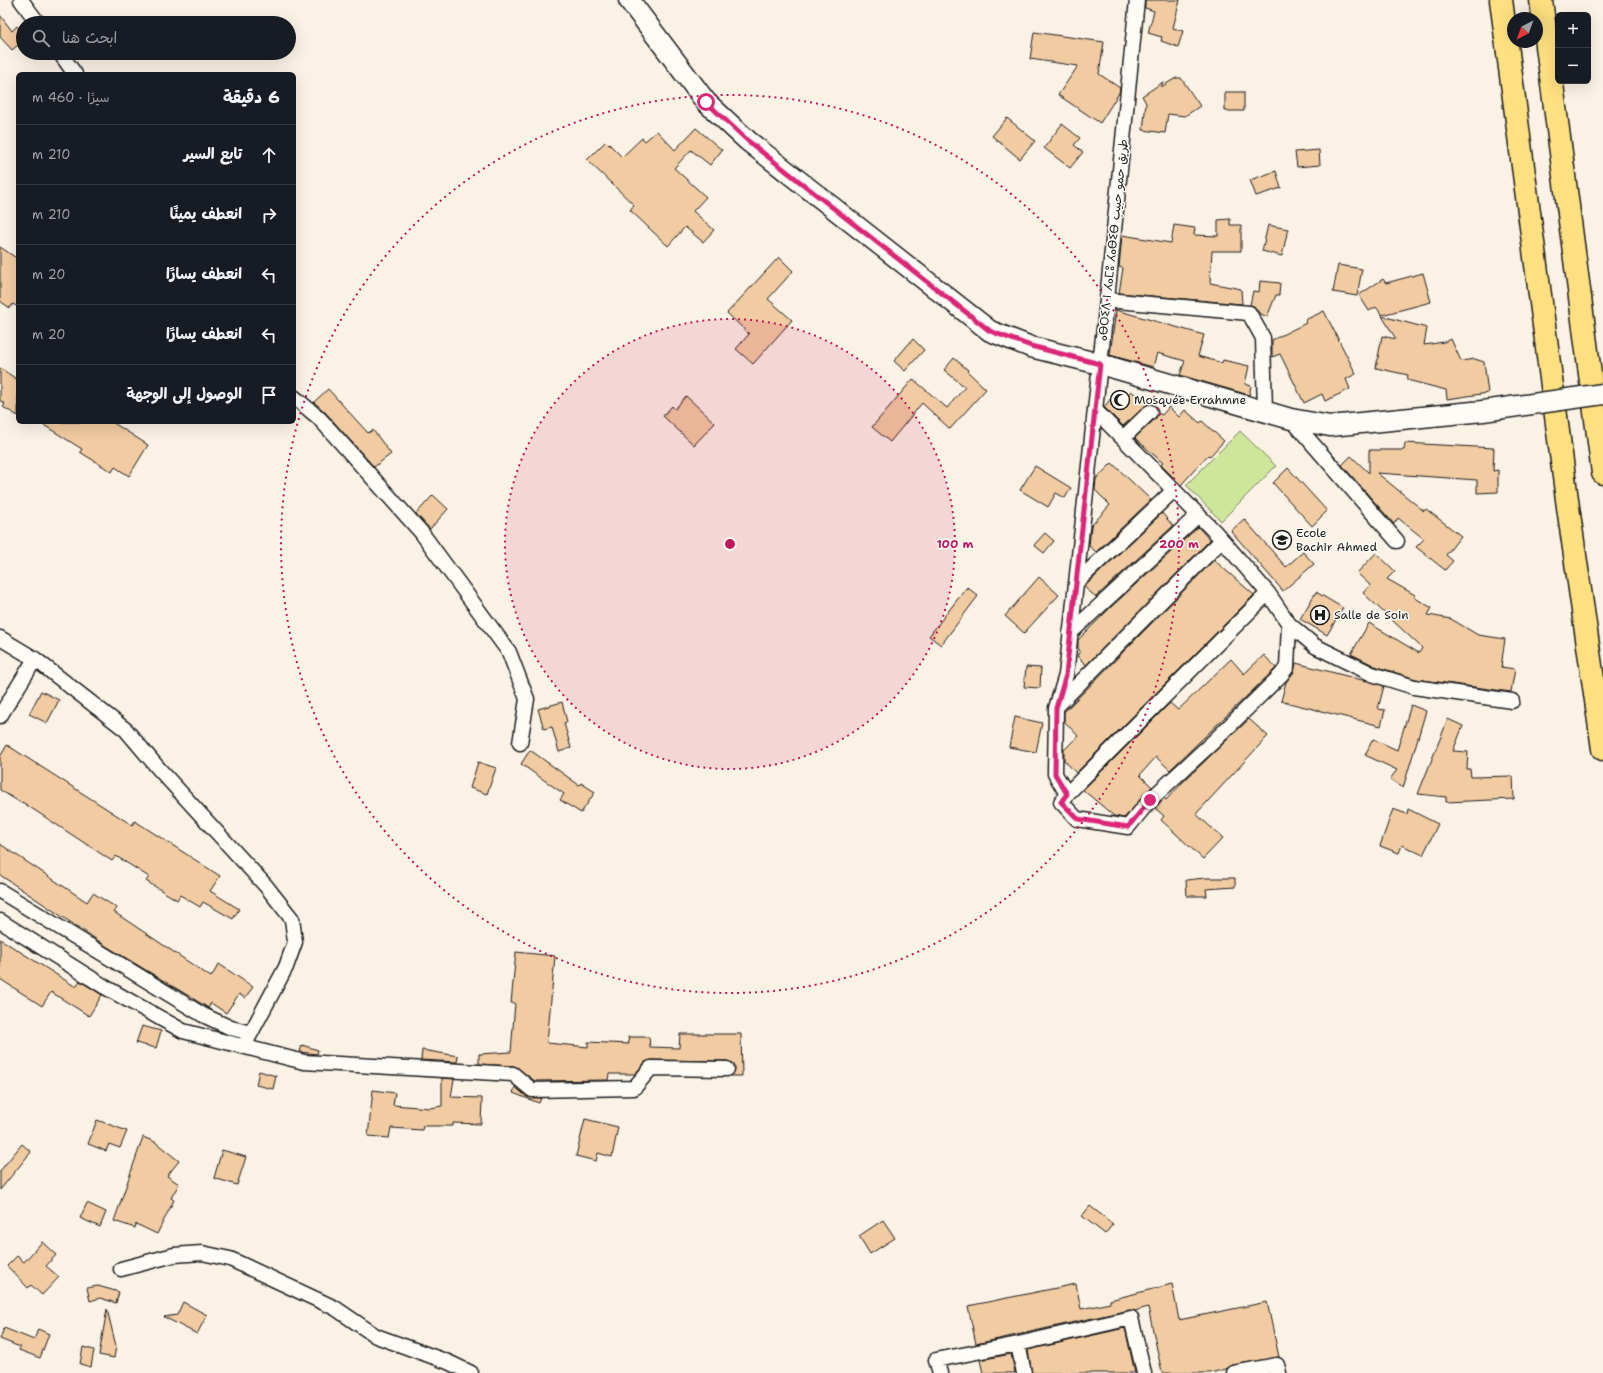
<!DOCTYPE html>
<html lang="ar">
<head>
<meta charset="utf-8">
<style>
  body { margin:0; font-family:"Shantell Sans","Playpen Sans Arabic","Noto Sans Tifinagh",sans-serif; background:#20242c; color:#f1f3f6; direction:rtl }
  .controls { position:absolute; right:12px; top:12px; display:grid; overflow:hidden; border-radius:6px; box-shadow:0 4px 16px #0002 }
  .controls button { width:36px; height:36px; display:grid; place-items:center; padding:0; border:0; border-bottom:1px solid #363941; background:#171b24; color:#f1f3f6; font:20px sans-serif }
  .compass { position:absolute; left:1507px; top:12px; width:36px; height:36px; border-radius:50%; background:#171b24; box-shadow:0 4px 16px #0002; rotate:221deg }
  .stop { position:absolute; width:12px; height:12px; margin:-9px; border:3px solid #db2777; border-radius:50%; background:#fff }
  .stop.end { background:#db2777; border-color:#fff; box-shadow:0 1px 4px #0008 }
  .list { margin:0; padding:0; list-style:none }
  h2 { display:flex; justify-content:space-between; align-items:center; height:52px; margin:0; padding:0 16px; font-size:17px }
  h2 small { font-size:13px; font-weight:400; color:#9ea1a6 }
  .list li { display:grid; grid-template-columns:26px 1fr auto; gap:12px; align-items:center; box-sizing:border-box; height:60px; padding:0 16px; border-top:1px solid #363941 }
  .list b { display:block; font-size:15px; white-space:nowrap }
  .list em { font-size:13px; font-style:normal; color:#9ea1a6 }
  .icon { flex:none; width:22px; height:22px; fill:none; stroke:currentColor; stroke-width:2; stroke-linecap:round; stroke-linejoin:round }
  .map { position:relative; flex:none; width:1603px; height:1373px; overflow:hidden; direction:ltr }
  .search { position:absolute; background:#171b24; box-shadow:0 4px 16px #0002; left:16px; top:16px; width:280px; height:44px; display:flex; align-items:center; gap:10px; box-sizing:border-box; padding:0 14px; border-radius:22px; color:#9ea1a6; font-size:15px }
  .panel { position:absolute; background:#171b24; box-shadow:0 4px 16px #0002; left:16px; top:72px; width:280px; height:352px; border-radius:6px; direction:rtl }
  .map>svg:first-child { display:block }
</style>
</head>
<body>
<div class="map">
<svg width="1603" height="1373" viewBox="0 0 1603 1373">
  <rect width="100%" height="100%" fill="#fbf2e6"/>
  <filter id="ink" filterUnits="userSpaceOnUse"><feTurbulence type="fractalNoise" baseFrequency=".025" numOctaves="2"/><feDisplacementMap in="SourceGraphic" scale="8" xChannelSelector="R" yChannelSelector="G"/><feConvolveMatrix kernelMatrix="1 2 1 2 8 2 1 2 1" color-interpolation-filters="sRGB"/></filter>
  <g filter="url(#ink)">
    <path fill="#cde69c" stroke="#74815c" d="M1240 431 1276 466 1221 521 1186 485Z"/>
    <path fill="#f1cba1" stroke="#1c1c1c" d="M1145 0H1180L1173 28 1183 31 1178 47 1161 41 1162 37 1148 33 1154 11 1145 8Z
      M0 15 12 31 17 26 23 33V41L12 50 0 37Z
      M1034 32 1104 42 1099 74 1120 88 1119 93 1100 123 1058 95 1078 66 1030 59Z
      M1176 78H1181L1200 106 1185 116 1168 114 1165 133 1143 130 1146 103 1142 96 1163 82 1161 87Z
      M1225 92H1244V111H1225Z
      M1007 118 1035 141 1020 159 992 136Z
      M1062 124 1080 138 1074 145 1083 152 1070 168 1044 148Z
      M696 128 722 150 710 165 691 150 674 168 706 197 693 211 714 230 703 242 685 227 668 246 630 210 634 205 587 160 606 141 622 157 642 138 645 141 657 131 675 150Z
      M1319 150 1320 165 1297 167 1295 152Z
      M1276 171 1281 188 1256 196 1250 180Z
      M1230 219V225H1241V251H1212L1210 283 1241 289 1242 304 1119 293 1123 268 1119 267 1122 235 1171 243 1174 225 1195 228 1194 235 1218 236V220Z
      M1268 225 1288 229 1282 256 1262 251Z
      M0 247 18 259V307L13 304 10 308 0 301Z
      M779 257 793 271 768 299 792 320 753 364 736 349 749 334 727 313Z
      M1338 265 1362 269 1357 296 1333 292Z
      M1423 273 1431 302 1382 315 1376 307 1369 311 1359 295 1383 279 1386 283Z
      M1260 281 1280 283 1279 295H1276L1267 317 1259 313 1254 306 1250 305 1253 291 1259 292Z
      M1116 310 1204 335 1198 356 1222 363 1223 360 1249 366 1245 384 1251 386 1249 395 1180 375 1185 361 1157 353 1153 367 1110 355Z
      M1324 311 1356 374 1346 379 1350 389 1325 401 1322 394 1304 403 1280 354 1272 357V340L1306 323 1305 320Z
      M1382 316 1427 328 1424 345 1444 342 1451 339 1461 361 1475 359 1484 362 1488 393 1447 399 1446 390 1407 380 1408 375 1376 368 1382 336 1396 339Z
      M913 339 924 350 905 371 894 361Z
      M954 358 968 370 967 371 986 389 950 429 922 403 890 442 872 427 913 379 947 408 965 387 944 370Z
      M0 368 18 380V416L3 407 5 404 0 401Z
      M328 389 368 433 373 430 391 454 374 467 325 412 314 402Z
      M1118 390 1126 396 1131 391 1148 404 1123 426 1104 407Z
      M686 396 715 423 694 445 663 416 672 406 675 409Z
      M1169 407 1179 417 1185 410 1200 423 1202 421 1224 441 1210 456 1208 455 1181 485 1161 465 1163 463 1135 438 1156 418 1158 413 1162 415Z
      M39 422H112L148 445 129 476 115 467 112 472 80 452 82 449Z
      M1405 443 1494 448 1493 471 1498 470V492L1477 493V480L1377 473 1424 511 1426 509 1461 536 1446 555 1453 561 1445 570 1416 547 1424 539 1398 518 1394 524 1342 465 1351 456 1369 473V450H1404Z
      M1112 463 1151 500 1096 552 1089 546 1091 526 1110 505 1095 490 1096 479Z
      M1035 466 1071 488 1065 498 1056 493 1048 507 1020 490Z
      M1288 468 1327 511 1312 526 1273 483Z
      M433 495 448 509 430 529 416 514Z
      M1162 513 1173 526 1096 597 1084 587Z
      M1244 519 1286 567 1303 552 1314 564 1283 591 1231 531Z
      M1198 527 1210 540 1086 665 1077 656 1080 651 1078 648V640L1110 608Z
      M1045 533 1054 541 1044 553 1034 545Z
      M1376 553 1395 571 1387 579 1415 595V598L1432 608 1428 615 1451 619 1478 635 1505 639 1501 667 1515 669 1511 692 1416 679 1375 666 1351 654 1369 623 1419 653 1422 648 1363 593 1370 585 1357 573Z
      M1214 560 1254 595 1076 773 1064 760V750L1078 736 1064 721V712Z
      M1039 577 1059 595 1024 633 1005 616Z
      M967 587 978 596 941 645 929 636Z
      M1316 592 1343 608 1327 635 1300 619Z
      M1264 655 1276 668 1275 669 1170 770 1156 757 1140 775 1152 787 1124 818 1114 816 1083 790 1170 703 1178 710 1231 659 1244 674Z
      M1296 663 1366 681 1365 680 1384 686 1378 709 1385 710 1381 726 1281 701 1286 682 1294 672Z
      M1026 667 1041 668 1040 688 1024 687Z
      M41 691 59 700 47 723 29 714Z
      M562 702 567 722 564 723 571 748 559 752 552 727 544 729 538 709Z
      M1411 705 1426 711 1403 788 1390 779 1397 770 1365 755 1373 739 1397 750Z
      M1015 717 1042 723 1036 752 1009 747Z
      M1249 719 1268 736 1196 814 1223 838 1203 859 1161 820 1164 816 1155 808 1164 798 1166 800 1184 781Z
      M1448 719 1463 726 1453 751 1468 752 1467 769H1470L1471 777 1513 776 1514 799 1446 802V797L1418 794Z
      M7 745 132 825 135 821 220 876 210 891 239 909 233 919 203 902 200 907 180 895 177 900 146 881 149 877 116 856 112 861 22 802 21 803 0 790V757Z
      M530 750 579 785 581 783 595 792 581 813 560 800 564 794 521 764Z
      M478 762 496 768 487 794 470 788Z
      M1393 809 1407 814 1408 809 1438 824 1423 855 1402 845 1399 853 1380 846Z
      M0 844 87 902 93 893 117 908 114 912 211 977 219 964 253 987 245 998 239 994 226 1013 211 1003 208 1008 207 1007 106 946 0 875Z
      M1205 878H1235V887L1206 889 1207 896H1187L1186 880Z
      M0 939 76 987 80 981 102 995 89 1016 51 992 42 1006 0 979Z
      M516 952 555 956 547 1043 588 1047V1042L629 1044 628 1037H649L650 1047 679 1048 680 1034H741L742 1076H731L735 1069 734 1065 728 1061 651 1060 645 1062 635 1074H609L608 1080 535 1081 514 1066 479 1064V1054L511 1052 515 1003H511Z
      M142 1026 161 1031 156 1048 136 1043Z
      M302 1045 318 1050 317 1054 300 1052Z
      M422 1050 458 1056 457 1062 421 1060Z
      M259 1071 276 1076 273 1089 256 1085Z
      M442 1078 454 1079 451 1097 482 1098 481 1124 453 1123V1126H423L422 1130 391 1128 389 1138 368 1136 373 1090 395 1093 393 1105 430 1108 442 1106Z
      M515 1087 527 1097 541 1098 539 1103 513 1093Z
      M585 1119 618 1127 612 1157 598 1153 596 1161 576 1156Z
      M97 1120 127 1131 120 1148 109 1144 106 1151 88 1144Z
      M143 1137 155 1142 179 1161 167 1176 179 1184 171 1198 174 1200 157 1234 136 1224 135 1228 114 1221Z
      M22 1144 31 1152 0 1190V1171Z
      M222 1150 246 1157 237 1185 214 1178Z
      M87 1203 106 1212 100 1227 80 1218Z
      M1090 1206 1113 1224 1105 1234 1082 1216Z
      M883 1220 895 1238 870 1254 859 1236Z
      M42 1242 56 1255 46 1266 59 1277 42 1295 31 1285 28 1288 7 1266 17 1256 24 1262Z
      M1076 1284 1081 1309 1110 1303V1300L1172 1284 1179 1320 1267 1302 1279 1357 1232 1365 1226 1369 1210 1373H1162L1148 1307 1135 1311 1129 1310 976 1344 968 1306Z
      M98 1286 119 1292 116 1303 100 1298 90 1301 87 1288Z
      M183 1302 207 1315 197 1334 164 1317 177 1315Z
      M107 1309 116 1346 114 1358 99 1355Z
      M4 1328 34 1340 38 1329 49 1334 40 1358 19 1350 20 1347 0 1339Z
      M1125 1328 1135 1373H1032L1028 1350Z
      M83 1347 94 1350 91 1367 80 1364Z
      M1011 1354 1015 1373H983L980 1360Z"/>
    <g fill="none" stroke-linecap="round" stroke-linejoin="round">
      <g stroke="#1c1c1c" stroke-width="17">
        <path id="minor" d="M21 0 38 23
          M1137 0 1107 300 1066 675 1056 708 1055 774 1067 794 1061 802 1077 819 1128 827 1150 800 1214 741 1281 675 1287 667 1289 624
          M60 53 75 74
          M1107 300 1249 313 1263 338 1265 411
          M294 397 319 418 421 532 509 652 527 699 520 743
          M1095 410 1216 533 1268 593 1289 624 1315 646 1372 674 1414 687 1512 701
          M1291 419 1397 541
          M1123 438 1150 412
          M1076 583 1174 490
          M1070 633 1198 515
          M0 638 35 659 126 730 159 769 266 886 292 919 295 942 286 967 244 1046
          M1057 706 1222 540
          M0 716 35 659
          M1067 794 1268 593
          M0 891 203 1015 231 1028 251 1033
          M0 921 105 987 183 1031 304 1062 513 1074 532 1090 634 1088 651 1068 727 1069
          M121 1269 174 1255 202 1253 230 1259 335 1308 376 1336 448 1362 471 1373
          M1018 1344 1024 1373
          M940 1373 936 1360 1018 1344 1131 1318 1144 1373
          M1234 1373 1277 1365 1279 1373"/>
      </g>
      <g stroke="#1c1c1c" stroke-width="23">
        <path id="secondary" d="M629 0 706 102 748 141 990 331 1031 347 1100 364 1291 419 1330 426 1483 411"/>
      </g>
      <g stroke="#1c1c1c" stroke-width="25">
        <path id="motorway" d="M1501 0 1568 507 1603 749
          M1541 0 1603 473"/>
      </g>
      <use href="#minor" stroke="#fdfcf7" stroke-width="14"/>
      <use href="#secondary" stroke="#fdfcf7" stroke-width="20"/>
      <use href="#motorway" stroke="#fde080" stroke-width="22"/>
      <g stroke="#1c1c1c" stroke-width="23" stroke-linecap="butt">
        <path id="secondary-bridge" d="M1483 411 1603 394"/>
      </g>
      <use href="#secondary-bridge" stroke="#fdfcf7" stroke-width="20"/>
    </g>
  </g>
  <g fill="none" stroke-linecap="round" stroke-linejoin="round" filter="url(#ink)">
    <path stroke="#db2777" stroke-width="5" d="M706 102 748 141 990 331 1031 346 1100 364 1066 675 1056 708 1055 774 1067 794 1061 802 1078 819 1128 827 1150 800"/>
  </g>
  <circle cx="730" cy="544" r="225" fill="#c2185b" fill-opacity=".12"/>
  <g fill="none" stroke="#c2185b" stroke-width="2" stroke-dasharray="2 4">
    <circle cx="730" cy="544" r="225"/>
    <circle cx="730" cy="544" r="449"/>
  </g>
  <defs>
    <g id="mosque-ring" transform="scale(1)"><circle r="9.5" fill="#fdfcf7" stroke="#1c1c1c" stroke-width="1.5"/><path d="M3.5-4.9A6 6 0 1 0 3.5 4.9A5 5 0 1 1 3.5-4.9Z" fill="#1c1c1c"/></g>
    <g id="school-ring" transform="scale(1)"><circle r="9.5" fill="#fdfcf7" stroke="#1c1c1c" stroke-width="1.5"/><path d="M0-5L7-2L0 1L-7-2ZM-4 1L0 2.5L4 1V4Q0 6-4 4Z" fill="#1c1c1c"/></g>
    <g id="hospital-ring" transform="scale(1)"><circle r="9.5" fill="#fdfcf7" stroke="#1c1c1c" stroke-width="1.5"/><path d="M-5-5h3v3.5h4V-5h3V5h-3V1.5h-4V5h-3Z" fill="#1c1c1c"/></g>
  </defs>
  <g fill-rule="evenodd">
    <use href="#mosque-ring" x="1120" y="400"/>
    <use href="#school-ring" x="1282" y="540"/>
    <use href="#hospital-ring" x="1320" y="615"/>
  </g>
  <g text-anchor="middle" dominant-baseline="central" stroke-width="3" stroke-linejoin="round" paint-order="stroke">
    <g font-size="12" fill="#1c1c1c" stroke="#fdfcf7">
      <text transform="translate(1113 240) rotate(-84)">ⴰⴱⵔⵉⴷ ⵏ ⵃⴰⵎⵓ ⵃⴰⴱⵉⴱ طريق حمو حبيب</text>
    </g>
    <g font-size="12" fill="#1c1c1c" stroke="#fdfcf7" text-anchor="start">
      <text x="1134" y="400">Mosquée Errahmne</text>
      <text x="1296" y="533">Ecole<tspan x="1296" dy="14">Bachir Ahmed</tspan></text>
      <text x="1334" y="615">Salle de Soin</text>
    </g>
  </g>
  <circle cx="730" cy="544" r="6" fill="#c2185b" stroke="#fdfcf7" stroke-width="2"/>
  <g font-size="12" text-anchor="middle" font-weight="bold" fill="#c2185b" stroke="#fdfcf7" stroke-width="3" stroke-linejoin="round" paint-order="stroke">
    <text x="955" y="548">100 m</text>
    <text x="1179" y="548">200 m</text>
  </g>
</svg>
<div class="controls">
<button>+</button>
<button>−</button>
</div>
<svg class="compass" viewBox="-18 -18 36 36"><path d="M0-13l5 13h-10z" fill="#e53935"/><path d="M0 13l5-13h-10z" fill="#9ea1a6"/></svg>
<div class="stop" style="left:706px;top:102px"></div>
<div class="stop end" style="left:1150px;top:800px"></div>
<div class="search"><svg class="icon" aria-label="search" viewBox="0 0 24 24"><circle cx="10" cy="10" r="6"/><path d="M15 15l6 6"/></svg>ابحث هنا</div>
<section class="panel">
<h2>6 دقيقة<small>سيرًا · 460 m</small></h2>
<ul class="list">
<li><svg class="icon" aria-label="ahead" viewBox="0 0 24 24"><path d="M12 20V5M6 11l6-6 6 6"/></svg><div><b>تابع السير</b></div><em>210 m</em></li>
<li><svg class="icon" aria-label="right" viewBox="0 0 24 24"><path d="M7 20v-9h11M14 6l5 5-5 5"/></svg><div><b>انعطف يمينًا</b></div><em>210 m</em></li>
<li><svg class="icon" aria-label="left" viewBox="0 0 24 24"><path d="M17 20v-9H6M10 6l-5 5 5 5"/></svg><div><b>انعطف يسارًا</b></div><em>20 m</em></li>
<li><svg class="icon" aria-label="left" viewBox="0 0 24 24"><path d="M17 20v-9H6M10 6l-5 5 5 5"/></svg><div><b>انعطف يسارًا</b></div><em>20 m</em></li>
<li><svg class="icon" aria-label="arrive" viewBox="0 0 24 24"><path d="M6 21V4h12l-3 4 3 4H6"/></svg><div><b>الوصول إلى الوجهة</b></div></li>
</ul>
</section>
</div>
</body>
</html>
